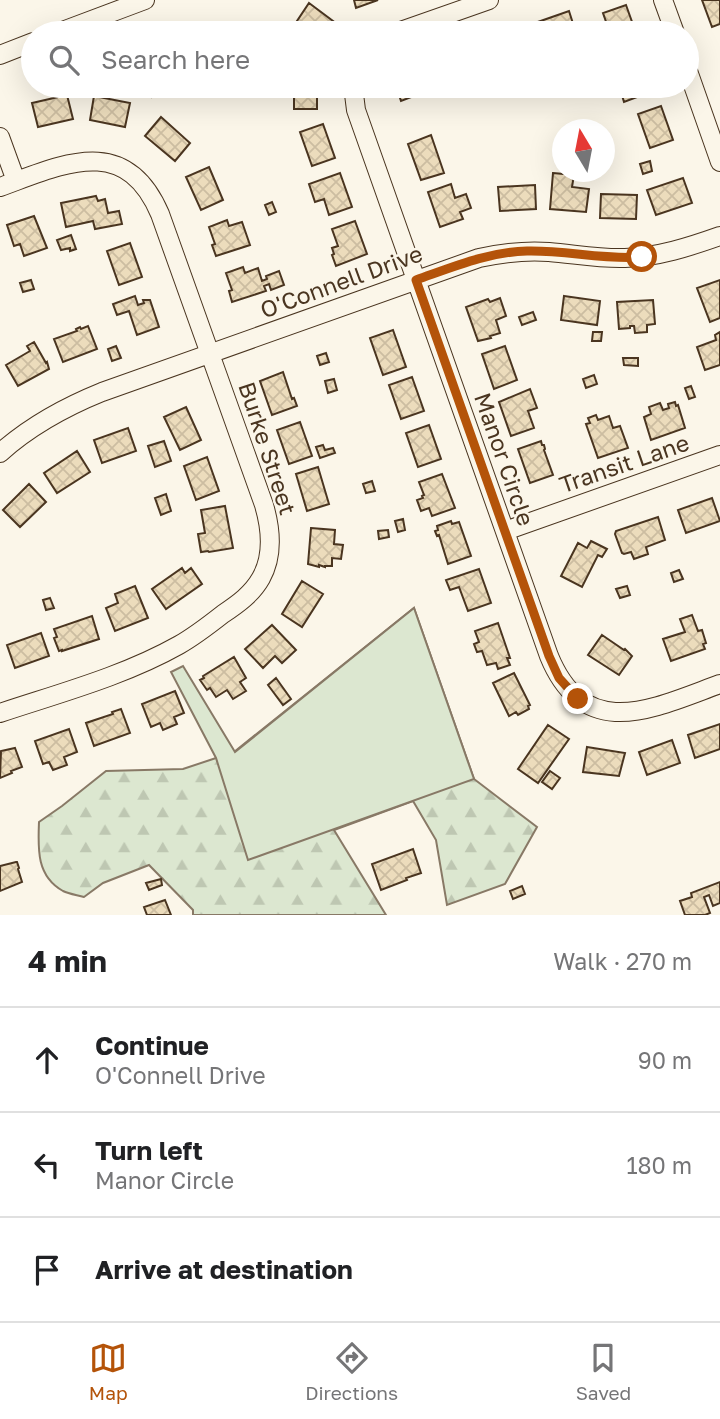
<!DOCTYPE html>
<html lang="en">
<head>
<meta charset="utf-8">
<style>
  body { margin:0; font-family:"Golos Text",sans-serif; background:#f2f2f2; color:#202124 }
  .compass { position:absolute; left:552px; top:119px; width:63px; height:63px; border-radius:50%; background:#fff; box-shadow:0 7px 28px #0002; rotate:350deg }
  .stop { position:absolute; width:21px; height:21px; margin:-16px; border:5px solid #b45309; border-radius:50%; background:#fff }
  .stop.end { background:#b45309; border-color:#fff; box-shadow:0 2px 7px #0008 }
  .list { margin:0; padding:0; list-style:none }
  h2 { display:flex; justify-content:space-between; align-items:center; height:91px; margin:0; padding:0 28px; font-size:30px }
  h2 small { font-size:23px; font-weight:400; color:#757577 }
  .list li { display:grid; grid-template-columns:46px 1fr auto; gap:21px; align-items:center; box-sizing:border-box; height:105px; padding:0 28px; border-top:2px solid #e0e0e0 }
  .list b { display:block; font-size:26px; white-space:nowrap }
  .list p { margin:0; font-size:23px; white-space:nowrap; color:#757577 }
  .list em { font-size:23px; font-style:normal; color:#757577 }
  .icon { flex:none; width:38px; height:38px; fill:none; stroke:currentColor; stroke-width:2; stroke-linecap:round; stroke-linejoin:round }
  .map { position:relative; flex:none; width:720px; height:915px; overflow:hidden }
  .search { position:absolute; background:#fff; box-shadow:0 7px 28px #0002; left:21px; right:21px; top:21px; height:77px; display:flex; align-items:center; gap:18px; box-sizing:border-box; padding:0 24px; border-radius:38px; color:#757577; font-size:26px }
  .sheet { height:406px; background:#fff }
  nav { display:flex; justify-content:space-around; align-items:center; box-sizing:border-box; height:98px; border-top:2px solid #e0e0e0; background:#fff; font-size:19px; color:#757577 }
  nav a { display:grid; justify-items:center; gap:4px }
  nav .on { color:#b45309 }
  .map>svg:first-child { display:block }
</style>
</head>
<body>
<div class="map">
<svg width="720" height="915" viewBox="0 0 720 915">
  <defs>
    <pattern id="forest-firs" width="22" height="20" patternUnits="userSpaceOnUse" patternTransform="scale(1.75)"><rect width="22" height="20" fill="#dce7d0"/><path d="M5 1l3.5 6h-7zM16 11l3.5 6h-7z" fill="#bec7b2"/></pattern>
    <pattern id="building-cross-hatch" width="8" height="8" patternUnits="userSpaceOnUse" patternTransform="scale(1.75)"><rect width="8" height="8" fill="#ecdcbc"/><path d="M0 0l8 8M0 8l8-8" fill="none" stroke="#ccbda1"/></pattern>
  </defs>
  <rect width="100%" height="100%" fill="#fbf6e9"/>
  <path fill="url(#forest-firs)" stroke="#887966" stroke-width="2" d="M414 608 474 779 537 827 505 884 447 905 436 840 413 801 334 830 386 915H193V910L149 865 103 883 84 897C77 895 69 894 63 891 36 876 38 848 39 822L62 806 106 771 183 769 234 752Z"/>
  <path fill="#dce7d0" stroke="#887966" stroke-width="2" d="M414 608 474 779 248 860 216 758 171 672 183 666 235 752Z"/>
  <path fill="url(#building-cross-hatch)" stroke="#4a3520" stroke-width="2" d="M354 0H378L356 8Z
    M702 0H720V24L712 27Z
    M309 3 337 24 331 33 329 31 327 33H305L306 31 295 24Z
    M626 5 636 33H610L603 13Z
    M569 11 576 33H538L535 23Z
    M143 86 153 88 151 97 141 95Z
    M294 86H317V109H294Z
    M396 86H434L435 88 401 101Z
    M619 86H654L656 90 624 102 621 92H619L618 89 620 88Z
    M67 95 73 119 38 127 32 103Z
    M94 96 130 103 125 127 90 120Z
    M661 106 673 140 650 148 638 114Z
    M161 117 190 143 175 161 145 136Z
    M323 124 335 158 312 166 300 132Z
    M431 135 444 173 421 180 408 144Z
    M650 161 652 171 643 174 640 164Z
    M209 167 223 200 201 210 186 177Z
    M340 173 352 207 329 215 324 199 315 202 309 184Z
    M553 173 574 175 572 187 589 189 586 212 550 209Z
    M683 178 692 203 656 215 647 190Z
    M451 184 455 198 466 194 471 208 460 212 463 219 440 227 428 192Z
    M535 185 536 209 500 211 498 187Z
    M601 194 637 195 636 219 600 218Z
    M96 196 98 201 105 199 108 213 119 211 122 224 95 229 93 221 66 227 61 203Z
    M272 202 276 212 269 215 265 205Z
    M34 216 47 248 24 256 20 244 14 246 7 225Z
    M227 220 229 226 242 222 250 245 216 256 212 245 215 244 209 227Z
    M355 221 367 254 336 266 332 255 334 254 332 248 338 246 332 229Z
    M71 235 76 249 70 251V248L61 250 57 240Z
    M130 243 142 277 119 285 107 251Z
    M243 267 245 273 258 268 262 281 267 279 266 276 279 271 284 285 271 290 269 284 264 286 266 291 232 302 229 291 232 290 226 273Z
    M31 280 34 289 23 292 20 283Z
    M720 280V318L710 322 697 288Z
    M135 296 138 305 144 303 143 300H150L159 327 137 335 129 311 117 315 113 304Z
    M564 296 600 301 597 325 561 320Z
    M500 298 506 316 496 320 500 333 490 336 491 338 478 341 466 307 488 299 490 302Z
    M653 300 655 324 647 325V332L635 333 634 326H630V328L619 329 617 302Z
    M533 312 536 320 522 325 519 317Z
    M88 326 97 349 63 362 54 339 77 331 76 329 80 327 81 329Z
    M393 330 406 367 383 375 370 338Z
    M593 332H602L601 341H592Z
    M720 332V365L705 370 697 347 716 340 715 335Z
    M34 342 46 363 47 362 49 369 18 386 6 365 30 351 27 346Z
    M116 346 121 358 112 361 108 349Z
    M505 346 517 380 494 389 482 354Z
    M326 353 329 362 320 365 317 356Z
    M623 358H638V366L624 365Z
    M283 372 292 399 294 398 297 406 272 415 260 381Z
    M594 375 597 384 586 388 583 379Z
    M412 377 424 411 401 419 389 385Z
    M334 379 337 390 328 393 325 381Z
    M691 386 695 397 689 399 685 388Z
    M530 389 537 408 528 411 534 428 511 436 499 402Z
    M675 402 676 406 678 405 685 428 651 440 644 417 651 414 649 407 660 403 663 410 669 408 668 404Z
    M186 407 201 440 180 450 164 417Z
    M596 415 598 420 609 416 613 428 620 426 628 448 598 458 586 424 590 423 588 418Z
    M300 422 312 456 289 464 277 430Z
    M429 425 441 459 418 467 406 433Z
    M128 428 136 451 102 463 94 440Z
    M164 441 171 461 155 467 148 446Z
    M541 441 542 445H544L545 449 544 450 553 475 530 483 518 449Z
    M323 445 325 450 333 448 335 453 320 458 316 447Z
    M77 451 90 472 57 493 44 473Z
    M207 457 219 491 196 500 184 466Z
    M318 467 329 504 307 511 296 474Z
    M442 474 455 508 432 516 429 508 421 511 417 500 423 498 422 496 424 495 419 482Z
    M372 481 375 491 366 493 363 484Z
    M29 484 46 502 20 527 3 510Z
    M166 494 171 511 161 515 155 498Z
    M712 498 720 521 686 533 678 510Z
    M225 506 233 548 209 552 208 551 201 552 198 534 205 533 201 510Z
    M658 517 665 540 646 547 648 554 634 559 631 552 624 554 622 553 615 534 616 531Z
    M403 519 405 530 398 532 395 521Z
    M451 521 452 524 459 522 471 556 448 564 439 535 437 536 435 531 438 530 437 526Z
    M311 528 335 530 334 544 343 545 341 559 332 558V566H325V567L319 565V567L308 564Z
    M388 530 389 537 379 539 378 531Z
    M591 541 607 549 602 557 598 555 582 587 561 576 578 543 587 548Z
    M182 568 185 573 191 568 202 584 166 609 152 589Z
    M479 569 491 603 468 611 459 587 450 590 446 580Z
    M679 570 683 579 674 582 671 573Z
    M302 581 323 594 302 627 282 614Z
    M135 586 148 618 115 631 106 608 118 603 115 594Z
    M627 586 630 595 620 598 616 589Z
    M50 598 54 608 46 610 43 600Z
    M692 615 698 631 702 630 706 643 703 644 705 649 671 661 663 639 685 632 680 619Z
    M92 616 99 639 62 651V650L59 651 54 638 57 637 54 629Z
    M498 623 510 658H507L510 665 498 669 496 663 487 665 482 651 477 652 474 644 479 642 475 631Z
    M272 625 296 650 282 663 275 656 263 668 245 649Z
    M41 633 49 656 15 668 7 645Z
    M602 635 624 650 625 649 632 656 619 675 588 655Z
    M234 657 246 678 240 682 246 691 233 699 227 690 216 697 210 688 207 690 200 680 204 678 203 676Z
    M514 673 530 705 528 706 529 709 518 715 516 712 509 716 493 683Z
    M276 678 291 699 283 705 268 685Z
    M175 691 184 713 174 717 177 724 163 730 160 723 151 727 142 704Z
    M121 709 130 733 94 746 86 723 113 714 112 712Z
    M720 724V749L695 758 688 735Z
    M548 725 569 739 538 783 518 769Z
    M69 729 77 752 64 757 67 765 53 770 49 762 43 764 35 741Z
    M672 740 680 763 647 775 639 752Z
    M587 747 625 753 619 776 583 772Z
    M15 748 22 767 11 771 12 773 0 778 1 751Z
    M550 771 560 778 552 789 542 782Z
    M413 849 421 873 406 878 407 880 381 890 372 864Z
    M16 862H17L19 868 18 869 22 882 0 891V866Z
    M161 879 162 885 149 890 146 883Z
    M720 882V903L713 906 709 895 704 897 710 913 705 915H685L680 901 692 897 691 893Z
    M522 886 525 894 513 899 510 891Z
    M165 900 171 915H147L144 907Z"/>
  <g fill="none" stroke-linecap="round" stroke-linejoin="round">
    <g stroke="#4a3520" stroke-width="20">
      <path id="minor" d="M663 0 675 33
        M57 33 145 0
        M395 33 489 0
        M0 55 33 42
        M687 68 720 162
        M353 86 356 110 549 656C585 744 654 708 720 684
        M0 137 16 181
        M0 187C62 165 125 132 160 214L264 505C271 529 274 555 261 578 252 594 238 604 223 614 209 625 195 636 179 645 124 676 60 693 0 713
        M0 453C30 426 65 407 102 392L479 258C502 253 525 250 549 252 574 254 600 259 625 258 658 257 689 247 720 236
        M505 531 720 455"/>
    </g>
    <use href="#minor" stroke="#fbf6e9" stroke-width="18"/>
  </g>
  <g fill="none" stroke-linecap="round" stroke-linejoin="round">
    <path stroke="#b45309" stroke-width="9" d="M578 699 559 678 549 656 416 280C453 267 488 252 527 251 566 250 603 260 642 257"/>
  </g>
  <g text-anchor="middle" dominant-baseline="central" stroke-width="5" stroke-linejoin="round" paint-order="stroke">
    <g font-size="23" fill="#4a3520" stroke="#fbf6e9">
      <text transform="translate(341 281) rotate(-20)">O'Connell Drive</text>
      <text transform="translate(268 448) rotate(72)">Burke Street</text>
      <text transform="translate(505 459) rotate(71)">Manor Circle</text>
      <text transform="translate(624 463) rotate(-19)">Transit Lane</text>
    </g>
  </g>
</svg>
<svg class="compass" viewBox="-18 -18 36 36"><path d="M0-13l5 13h-10z" fill="#e53935"/><path d="M0 13l5-13h-10z" fill="#757577"/></svg>
<div class="stop" style="left:642px;top:257px"></div>
<div class="stop end" style="left:578px;top:699px"></div>
<div class="search"><svg class="icon" aria-label="search" viewBox="0 0 24 24"><circle cx="10" cy="10" r="6"/><path d="M15 15l6 6"/></svg>Search here</div>
</div>
<section class="sheet">
<h2>4 min<small>Walk · 270 m</small></h2>
<ul class="list">
<li><svg class="icon" aria-label="ahead" viewBox="0 0 24 24"><path d="M12 20V5M6 11l6-6 6 6"/></svg><div><b>Continue</b><p>O'Connell Drive</p></div><em>90 m</em></li>
<li><svg class="icon" aria-label="left" viewBox="0 0 24 24"><path d="M17 20v-9H6M10 6l-5 5 5 5"/></svg><div><b>Turn left</b><p>Manor Circle</p></div><em>180 m</em></li>
<li><svg class="icon" aria-label="arrive" viewBox="0 0 24 24"><path d="M6 21V4h12l-3 4 3 4H6"/></svg><div><b>Arrive at destination</b></div></li>
</ul>
</section>
<nav>
<a class="on"><svg class="icon" aria-label="map" viewBox="0 0 24 24"><path d="M3 6l6-2 6 2 6-2v14l-6 2-6-2-6 2zM9 4v14M15 6v14"/></svg>Map</a>
<a><svg class="icon" aria-label="directions" viewBox="0 0 24 24"><path d="M12 3l9 9-9 9-9-9zM9 14v-3h6M13 9l2 2-2 2"/></svg>Directions</a>
<a><svg class="icon" aria-label="saved" viewBox="0 0 24 24"><path d="M7 4h10v16l-5-4-5 4z"/></svg>Saved</a>
</nav>
</body>
</html>
